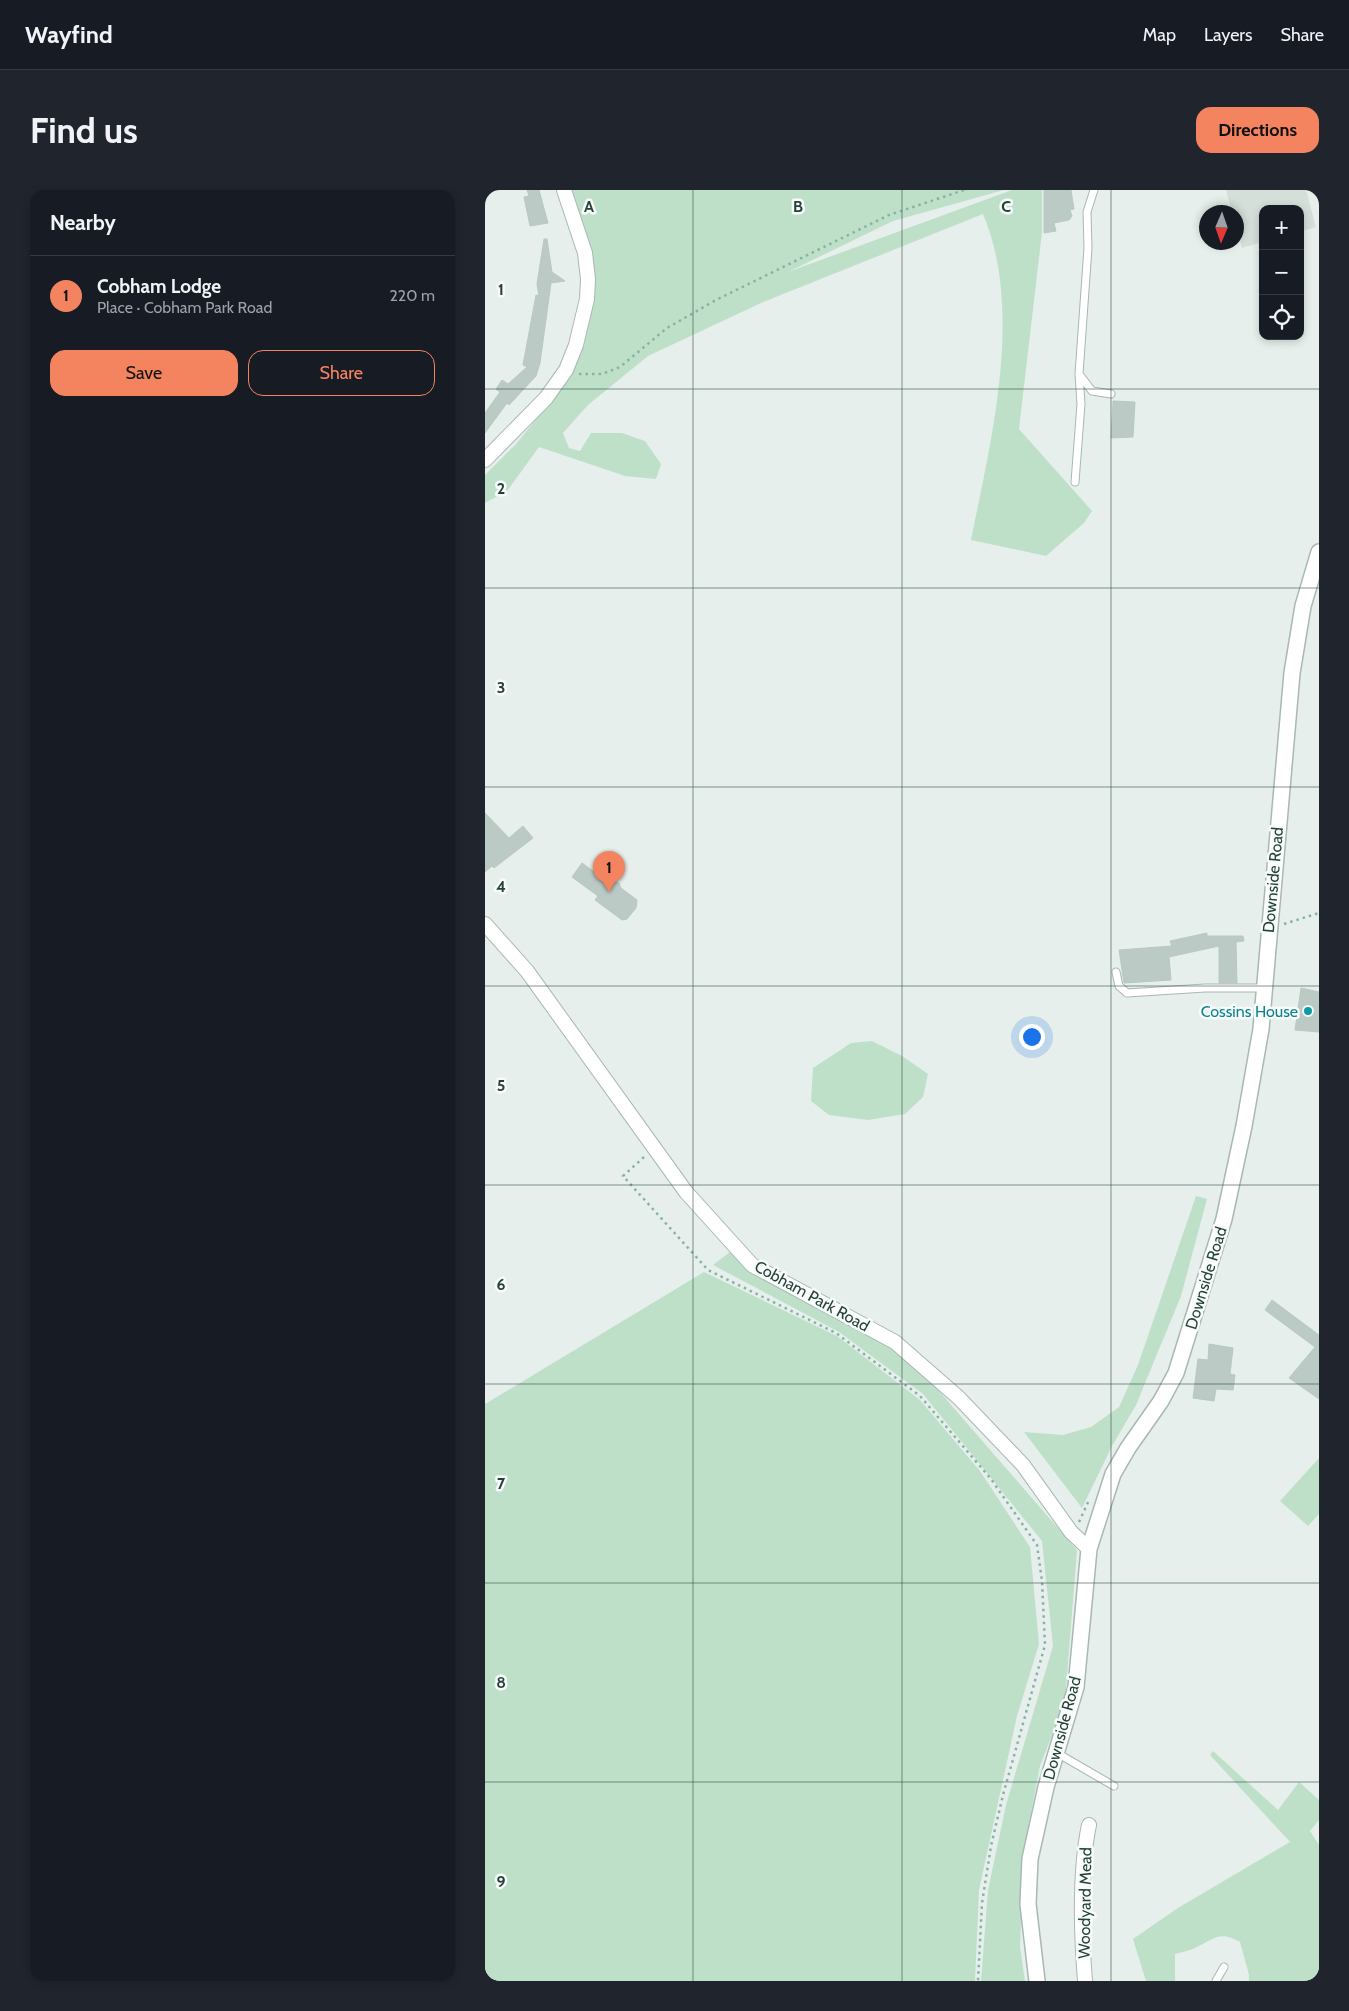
<!DOCTYPE html>
<html lang="en">
<head>
<meta charset="utf-8">
<style>
  body { margin:0; font-family:Cabin,sans-serif; background:#20242c; color:#f1f3f6 }
  .controls { position:absolute; right:15px; top:15px; display:grid; overflow:hidden; border-radius:10px; box-shadow:0 2px 8px #0003 }
  .controls button { width:45px; height:45px; display:grid; place-items:center; padding:0; border:0; border-bottom:1px solid #363941; background:#171b24; color:#f1f3f6; font:25px sans-serif }
  .compass { position:absolute; left:714px; top:15px; width:45px; height:45px; border-radius:50%; background:#171b24; box-shadow:0 2px 8px #0003; rotate:182deg }
  .you { position:absolute; left:546px; top:846px; width:18px; height:18px; margin:-12px; border:4px solid #fff; border-radius:50%; background:#1a73e8; box-shadow:0 0 0 8px #1a73e833 }
  .badge { display:grid; place-items:center; width:32px; height:32px; border-radius:50%; background:#f4845f; color:#111; font-size:16px; font-weight:700 }
  .pin { position:absolute; translate:-50% -41px; filter:drop-shadow(0 1px 2px #0008) }
  .pin::after { content:''; position:absolute; top:26px; width:18px; height:15px; background:inherit; clip-path:polygon(0 0,100% 0,50% 100%) }
  .list { margin:0; padding:0; list-style:none }
  h2 { display:flex; justify-content:space-between; align-items:center; height:65px; margin:0; padding:0 20px; font-size:21px }
  h2 small { font-size:16px; font-weight:400; color:#9ea1a6 }
  .list li { display:grid; grid-template-columns:32px 1fr auto; gap:15px; align-items:center; box-sizing:border-box; height:80px; padding:0 20px; border-top:1px solid #363941 }
  .list b { display:block; font-size:19px; white-space:nowrap }
  .list p { margin:0; font-size:16px; white-space:nowrap; color:#9ea1a6 }
  .list em { font-size:16px; font-style:normal; color:#9ea1a6 }
  .actions { display:flex; gap:10px; padding:15px 20px }
  .actions a { flex:1; padding:11px 0; border:1px solid #f4845f; border-radius:15px; text-align:center; font-size:18px; color:#f4845f }
  .actions .main { background:#f4845f; color:#111 }
  .icon { flex:none; width:28px; height:28px; fill:none; stroke:currentColor; stroke-width:2; stroke-linecap:round; stroke-linejoin:round }
  .map { position:relative; flex:none; width:834px; height:1791px; overflow:hidden; border-radius:15px }
  header { display:flex; align-items:center; gap:30px; box-sizing:border-box; height:70px; padding:0 25px; background:#171b24; border-bottom:1px solid #363941 }
  header strong { font-size:24px }
  nav { display:flex; gap:28px; margin-inline-start:auto; font-size:18px }
  .intro { display:flex; align-items:center; justify-content:space-between; box-sizing:border-box; height:120px; padding:0 30px }
  h1 { margin:0; font-size:35px }
  .button { padding:12px 22px; border-radius:15px; background:#f4845f; color:#111; font-size:18px; font-weight:700 }
  main { display:flex; gap:30px; padding:0 30px }
  aside { flex:1; background:#171b24; border-radius:15px; box-shadow:0 2px 8px #0003 }
  .map>svg:first-child { display:block }
</style>
</head>
<body>
<header>
<strong>Wayfind</strong>
<nav><a>Map</a><a>Layers</a><a>Share</a></nav>
</header>
<div class="intro"><h1>Find us</h1><a class="button">Directions</a></div>
<main>
<aside>
<h2>Nearby<small></small></h2>
<ul class="list">
<li><span class="badge">1</span><div><b>Cobham Lodge</b><p>Place · Cobham Park Road</p></div><em>220 m</em></li>
</ul>
<div class="actions"><a class="main">Save</a><a>Share</a></div>
</aside>
<div class="map">
<svg width="834" height="1791" viewBox="0 0 834 1791">
  <rect width="100%" height="100%" fill="#e6efeb"/>
  <path fill="#d4dfda" d="M741 0H821L831 37 815 42V19H778V52L757 58 752 37V22H747Z"/>
  <path fill="#bfe0c8" d="M85 0H519L408 31 303 82 527 0H557V42L534 239 607 321 599 333 561 366 486 350C506 250 539 121 498 24L276 113 163 166 103 215 78 243 84 258 95 261 106 243H137L160 251 176 274 171 289 140 286 54 257 22 301 0 313V285L31 254 84 189 97 156 103 131Z
    M387 851 417 866 443 884 438 907 420 924 383 930 344 925 326 911 328 878 366 853Z
    M711 1006 722 1009 696 1106 651 1215 627 1256 597 1318 539 1242 578 1245 606 1237 634 1217 653 1175Z
    M245 1062 260 1075 405 1155 454 1201 592 1360 580 1511 555 1576 539 1658 535 1757 540 1791H496L503 1700 521 1615 568 1456 557 1351 438 1204 354 1142 228 1075Z
    M219 1082 352 1146 435 1210 495 1281 545 1357 554 1454 532 1526 494 1700 490 1791H0V1214Z
    M834 1268V1324L823 1336 795 1311Z
    M728 1561 793 1620 814 1592 834 1610V1630L825 1641 834 1655V1791H764V1785L755 1752C733 1740 729 1749 710 1758 704 1761 696 1762 690 1764V1791H661L648 1749 693 1718 805 1652 725 1565Z"/>
  <path fill="#bbcac4" stroke="#b8c9c2" d="M42 0H54L63 33 45 36 39 7 44 6Z
    M559 0H586L589 19 585 20 587 26 584 30 569 33 571 41 559 43Z
    M59 49H62L67 82 80 91 66 93 55 173 51 186 24 215 22 213 0 243V223L15 202 11 199 17 190 23 194 42 177 38 175 51 105 54 106 52 94Z
    M628 211 650 212 648 247 626 248Z
    M0 623 24 648 38 636 48 648 9 678 7 676 0 682Z
    M97 673 123 692 125 690 134 693 136 698 152 710 151 718 142 729 137 730 110 710 113 706 87 687Z
    M722 743V746H758L759 751 751 752 752 793H734V756L684 767 686 790 639 793 634 760 687 756 685 751Z
    M816 798 834 802V842L810 840Z
    M787 1110 834 1145V1209L804 1188 830 1157 780 1120Z
    M724 1154 748 1158 745 1184 750 1185 748 1200 731 1199 729 1211 708 1208 713 1169 723 1170Z"/>
  <g fill="none" stroke-linecap="round" stroke-linejoin="round">
    <g stroke="#a8b8b2" stroke-width="9">
      <path id="service" d="M594 184 607 201 626 204
        M590 292 596 214 594 184 603 58 602 22 609 0
        M631 782 634 796 642 803 720 798H779
        M572 1563 629 1596
        M731 1791 739 1777"/>
    </g>
    <g stroke="#a8b8b2" stroke-width="16">
      <path id="minor" d="M0 270 61 208 81 180 91 155 102 109 103 89 100 63 79 0
        M0 734 42 781 201 1002 267 1075 410 1152 474 1208 538 1275 586 1342 604 1359
        M600 1791C596 1741 594 1683 604 1635"/>
    </g>
    <g stroke="#a8b8b2" stroke-width="18">
      <path id="tertiary" d="M552 1791 543 1714 545 1669 561 1597 591 1497 604 1359 628 1284 643 1258 676 1211 691 1183 739 1029 759 936 776 839 807 483 818 416 834 362"/>
    </g>
    <path stroke="#86b3a5" stroke-width="2.5" stroke-dasharray="2.5 4" stroke-linecap="butt" d="M94 184H117L135 177 182 138 231 110 404 25 479 0
      M799 734 834 723
      M159 967 138 986 223 1080 351 1143 435 1206 506 1289 552 1355 557 1391 560 1455 518 1605 506 1656 497 1713 493 1791
      M594 1332 604 1310"/>
    <use href="#service" stroke="#fff" stroke-width="7"/>
    <use href="#minor" stroke="#fff" stroke-width="14"/>
    <use href="#tertiary" stroke="#fff" stroke-width="15"/>
  </g>
  <path fill="none" stroke="#24423a" stroke-width="1" stroke-opacity="0.55" d="M208 0V1791M417 0V1791M626 0V1791M0 199H834M0 398H834M0 597H834M0 796H834M0 995H834M0 1194H834M0 1393H834M0 1592H834"/>
  <circle fill="#0f9aa8" stroke="#f7fbf9" stroke-width="2" cx="823" cy="821" r="5"/>
  <g text-anchor="middle" dominant-baseline="central" stroke-width="5" stroke-linejoin="round" paint-order="stroke">
    <g font-size="16" fill="#24423a" stroke="#f7fbf9">
      <text transform="translate(788 690) rotate(-85)">Downside Road</text>
      <text transform="translate(721 1088) rotate(-73)">Downside Road</text>
      <text transform="translate(327 1106) rotate(29)">Cobham Park Road</text>
      <text transform="translate(577 1538) rotate(-75)">Downside Road</text>
      <text transform="translate(600 1713) rotate(-89)">Woodyard Mead</text>
    </g>
    <g font-size="16" fill="#0d838f" stroke="#f7fbf9" text-anchor="end">
      <text x="813" y="821">Cossins House</text>
    </g>
  </g>
  <g font-size="16" text-anchor="middle" font-weight="bold" fill="#24423a" stroke="#f7fbf9" stroke-width="5" stroke-linejoin="round" paint-order="stroke">
    <text x="104" y="22">A</text>
    <text x="313" y="22">B</text>
    <text x="521" y="22">C</text>
    <text x="16" y="105">1</text>
    <text x="16" y="304">2</text>
    <text x="16" y="503">3</text>
    <text x="16" y="702">4</text>
    <text x="16" y="901">5</text>
    <text x="16" y="1100">6</text>
    <text x="16" y="1299">7</text>
    <text x="16" y="1498">8</text>
    <text x="16" y="1697">9</text>
  </g>
</svg>
<div class="controls">
<button>+</button>
<button>−</button>
<button><svg class="icon" aria-label="locate" viewBox="0 0 24 24"><circle cx="12" cy="12" r="6"/><path d="M12 2v4M12 18v4M2 12h4M18 12h4"/></svg></button>
</div>
<svg class="compass" viewBox="-18 -18 36 36"><path d="M0-13l5 13h-10z" fill="#e53935"/><path d="M0 13l5-13h-10z" fill="#9ea1a6"/></svg>
<div class="you"></div>
<div class="pin badge" style="left:124px;top:702px">1</div>
</div>
</main>
</body>
</html>
